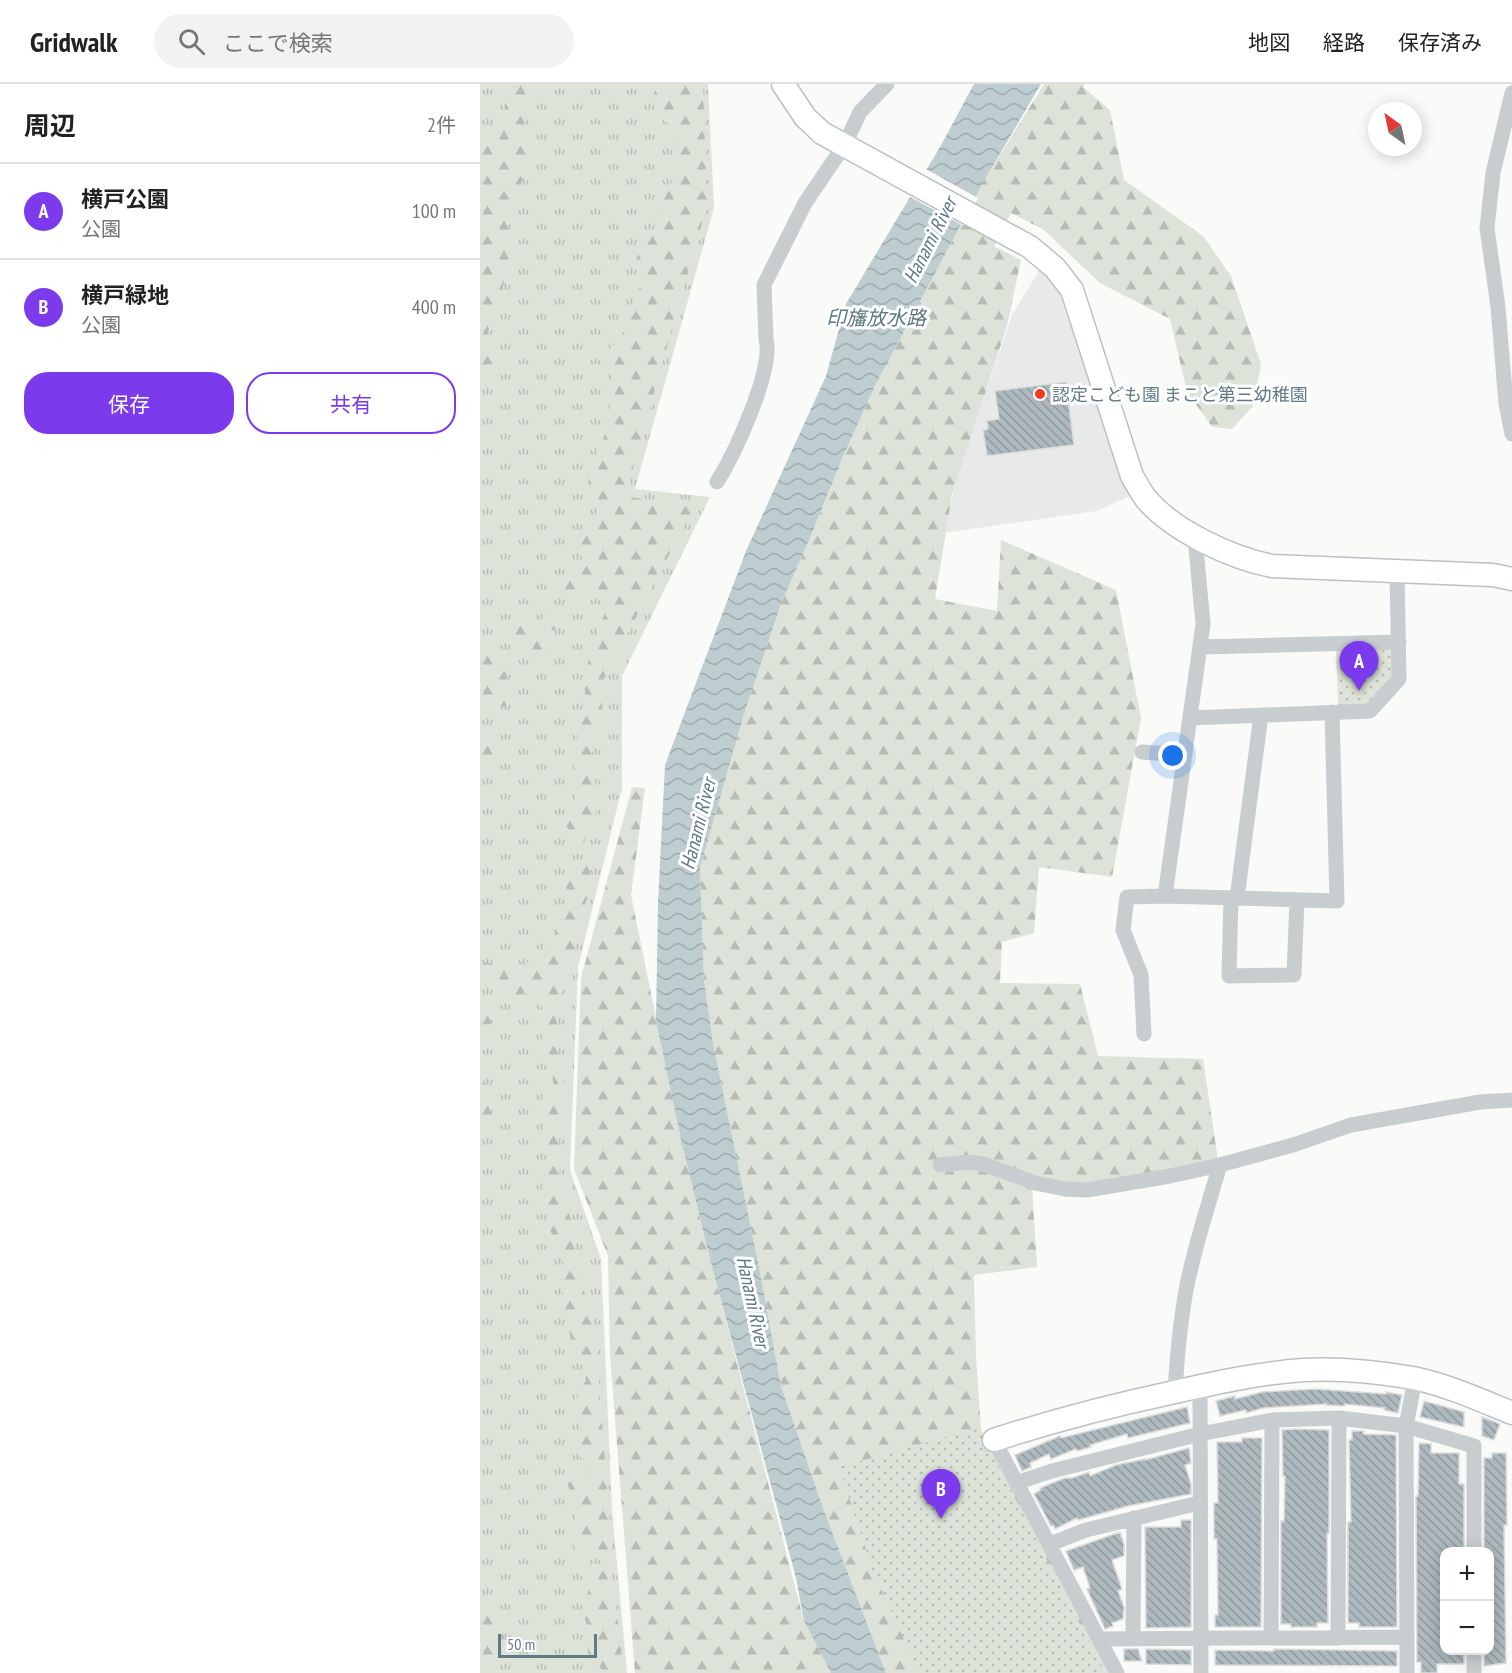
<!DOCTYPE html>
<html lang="ja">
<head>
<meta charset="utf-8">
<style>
  body { margin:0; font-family:"PT Sans Narrow","Noto Sans JP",sans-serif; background:#f2f2f2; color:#222 }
  .controls { position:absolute; right:18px; bottom:18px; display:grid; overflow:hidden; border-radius:12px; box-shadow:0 3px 15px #0003 }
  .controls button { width:54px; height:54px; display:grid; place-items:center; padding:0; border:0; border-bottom:2px solid #e0e0e0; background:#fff; color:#222; font:30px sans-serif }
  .compass { position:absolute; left:888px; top:18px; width:54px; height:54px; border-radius:50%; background:#fff; box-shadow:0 3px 15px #0003; rotate:327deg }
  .scale { position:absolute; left:18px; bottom:15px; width:99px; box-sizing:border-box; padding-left:6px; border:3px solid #627a86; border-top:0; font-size:16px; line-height:21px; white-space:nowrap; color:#627a86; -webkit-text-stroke:4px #fff; paint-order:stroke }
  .you { position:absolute; left:693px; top:672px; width:21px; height:21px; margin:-15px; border:4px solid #fff; border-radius:50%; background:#1a73e8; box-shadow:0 0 0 9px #1a73e833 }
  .badge { display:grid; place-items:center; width:39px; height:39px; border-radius:50%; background:#7c3aed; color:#fff; font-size:20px; font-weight:700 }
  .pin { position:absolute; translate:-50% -50px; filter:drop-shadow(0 2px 3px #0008) }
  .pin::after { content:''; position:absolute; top:32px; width:21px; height:18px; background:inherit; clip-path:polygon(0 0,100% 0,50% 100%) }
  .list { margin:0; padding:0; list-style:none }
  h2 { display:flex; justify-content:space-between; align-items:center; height:78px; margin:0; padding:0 24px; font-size:26px }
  h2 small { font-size:20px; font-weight:400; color:#767676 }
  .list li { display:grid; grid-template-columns:39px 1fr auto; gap:18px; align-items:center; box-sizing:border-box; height:96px; padding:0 24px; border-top:2px solid #e0e0e0 }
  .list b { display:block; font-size:22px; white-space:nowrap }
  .list p { margin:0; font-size:20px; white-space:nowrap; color:#767676 }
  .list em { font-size:20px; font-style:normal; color:#767676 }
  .actions { display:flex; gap:12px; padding:18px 24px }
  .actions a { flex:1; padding:14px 0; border:2px solid #7c3aed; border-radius:24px; text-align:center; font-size:21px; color:#7c3aed }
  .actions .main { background:#7c3aed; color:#fff }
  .icon { flex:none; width:33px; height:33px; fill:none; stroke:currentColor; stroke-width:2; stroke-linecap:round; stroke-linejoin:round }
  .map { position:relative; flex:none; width:1032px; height:1589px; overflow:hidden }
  header { display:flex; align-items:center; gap:36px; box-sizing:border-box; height:84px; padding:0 30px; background:#fff; border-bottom:2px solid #e0e0e0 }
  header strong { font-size:28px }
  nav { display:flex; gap:33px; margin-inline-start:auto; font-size:21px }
  .search { width:420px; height:54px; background:#f2f2f2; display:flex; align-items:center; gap:15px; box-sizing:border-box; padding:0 21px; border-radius:33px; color:#767676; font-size:22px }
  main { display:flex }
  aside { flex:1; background:#fff }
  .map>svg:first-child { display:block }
</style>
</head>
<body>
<header>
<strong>Gridwalk</strong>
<div class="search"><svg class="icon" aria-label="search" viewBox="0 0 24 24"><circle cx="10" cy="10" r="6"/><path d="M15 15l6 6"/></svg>ここで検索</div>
<nav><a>地図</a><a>経路</a><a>保存済み</a></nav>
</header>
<main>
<aside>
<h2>周辺<small>2件</small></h2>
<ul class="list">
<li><span class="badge">A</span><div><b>横戸公園</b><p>公園</p></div><em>100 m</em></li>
<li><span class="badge">B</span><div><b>横戸緑地</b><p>公園</p></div><em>400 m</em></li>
</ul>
<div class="actions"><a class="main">保存</a><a>共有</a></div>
</aside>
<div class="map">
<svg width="1032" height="1589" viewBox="0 0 1032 1589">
  <defs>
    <pattern id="grass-tufts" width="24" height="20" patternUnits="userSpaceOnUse" patternTransform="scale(1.5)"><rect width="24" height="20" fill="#dde3d8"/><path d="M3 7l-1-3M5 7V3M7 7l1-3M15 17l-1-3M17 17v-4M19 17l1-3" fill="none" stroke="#b7bdb5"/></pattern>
    <pattern id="forest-firs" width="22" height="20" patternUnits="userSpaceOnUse" patternTransform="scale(1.5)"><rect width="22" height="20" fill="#dde3d8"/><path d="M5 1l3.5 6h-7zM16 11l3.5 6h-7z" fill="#b7bdb5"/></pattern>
    <pattern id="park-dots" width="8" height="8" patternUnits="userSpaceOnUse" patternTransform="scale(1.5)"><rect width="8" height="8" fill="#dde3d8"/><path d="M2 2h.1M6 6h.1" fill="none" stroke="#b7bdb5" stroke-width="1.8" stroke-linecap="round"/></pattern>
    <pattern id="water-waves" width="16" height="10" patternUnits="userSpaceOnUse" patternTransform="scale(1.5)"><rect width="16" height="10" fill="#becdd0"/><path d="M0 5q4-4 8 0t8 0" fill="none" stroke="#9eabae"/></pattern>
    <pattern id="building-back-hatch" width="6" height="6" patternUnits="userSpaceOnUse" patternTransform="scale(1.5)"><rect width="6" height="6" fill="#adb9be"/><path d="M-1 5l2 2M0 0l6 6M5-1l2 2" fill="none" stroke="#909ba0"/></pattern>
  </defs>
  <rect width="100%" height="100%" fill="#fafaf8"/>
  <path fill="#e8eae9" d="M560 185 572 195 585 216 652 411 617 427 464 449 478 390 532 231Z"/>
  <path fill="url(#grass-tufts)" d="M0 0H228L234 124 155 405 230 413 142 592V704L98 883 90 1086 121 1175 132 1425 147 1589H0Z"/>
  <path fill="url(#forest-firs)" d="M24 0H50L43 43 55 73C47 83 42 96 38 108 33 124 44 123 27 137L33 158 34 168 8 248 16 275 0 295V125L13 109 0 98V54L26 24Z
    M177 0H223L227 122 156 372 148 407V413L209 421 212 427 121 600 123 635 112 664V683L116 702V729L104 758 95 754 86 742 95 720 96 710 93 690 98 660 96 640 110 626 105 609V588L130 513 108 507 95 515H86L80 507C84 490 92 488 107 482L108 479 96 466V459L114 445V434L119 424 110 409 108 395 125 350 135 301 127 281 129 266 142 251 161 200 156 176 163 159 173 151 181 112 194 95 198 71 191 44 172 18Z
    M564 0H605L603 3 630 26 644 96 723 152 751 192 781 280 773 322 752 345 732 343 707 308 690 235 620 199 564 146 531 129 514 162 541 176 527 242 472 411 455 515 517 527 521 456 636 506 661 634 632 793 559 783 554 849 522 858 520 899 600 900 618 972 723 975 738 1076 633 1103 552 1102 557 1183 494 1191 496 1273 501 1346 544 1421 631 1589H406L343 1424 301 1302 280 1188 233 959 224 895 220 784 264 630 302 517 330 454 362 375 394 304 504 97Z
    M78 522 84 527V537L75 546H58L53 541Z
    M44 540 66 554 68 561 59 575 34 554 37 543Z
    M0 549C33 581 27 578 26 622L8 624 0 616Z
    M0 655 11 657 20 661 10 683 0 678Z
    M152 703 165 704 151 811 201 1056 232 1183 324 1537 351 1589H155L130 1272 128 1172 94 1085 101 894Z
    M110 778V804L78 918 75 957 83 985 86 1033 79 1046 80 1102 92 1139 96 1169 100 1173 104 1208 113 1222 133 1479H126L121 1467 112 1468 102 1474 93 1463 101 1445V1439L95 1434 99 1419 92 1411 87 1399 97 1394 106 1397 111 1390 110 1380 98 1371C95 1348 107 1348 95 1324L99 1305 106 1297 103 1281 94 1276 89 1244 84 1234 86 1220 79 1194 84 1180 67 1138 68 1117 61 1106C67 1080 72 1052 56 1029V1019L74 1003 69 971 62 956 61 938 64 929 57 912 45 909 31 914 15 907 0 893V878L39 884 59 870 75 849 90 818 85 799 99 784Z
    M0 909 9 922 11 940H0Z
    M0 995 3 996 10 1025 12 1045 0 1052Z
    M113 1479 131 1482 144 1589H125L109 1572 106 1556 108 1547 102 1521 111 1502 100 1490 103 1482Z
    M0 1505 18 1534 25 1556 13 1579 18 1589H0Z"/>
  <path fill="url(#park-dots)" d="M909 562 915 568 917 591 887 623H858L856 564Z
    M499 1344 625 1589H439L393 1487 359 1383Z"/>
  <path fill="url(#water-waves)" d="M494 0H561L504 97 394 304 362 375 330 454 302 517 264 630 220 784 224 895 233 959 280 1188 301 1302 343 1424 406 1589H351L324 1537 316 1494 232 1183 201 1056 176 936 178 819 185 681 266 467 346 292 366 220 460 63Z"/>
  <path fill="#fafaf8" d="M444 84 498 114 484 142 428 112Z"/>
  <path fill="url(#building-back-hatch)" stroke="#dcdcda" stroke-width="1.5" d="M586 298 594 361 507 372 503 346 508 345 507 337 519 335 515 307Z
    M836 1305 906 1310V1308L922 1311 918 1329 904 1326 905 1324 865 1320V1322L846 1321V1320L783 1324 766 1329V1326L740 1332 736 1317 755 1312V1315L782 1308Z
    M944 1317 984 1328V1343L940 1333Z
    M707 1323 710 1339 648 1354 647 1350 610 1361 611 1363 597 1367 596 1365 571 1375 569 1370 550 1379 551 1383 542 1387 535 1371 580 1352 581 1354Z
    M1002 1333 1020 1340 1014 1356 1002 1352Z
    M815 1345 849 1346V1449H847L848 1539H837V1543H811V1540H801V1437H804L805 1392H803L802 1346Z
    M872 1347H884L883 1350 916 1351 917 1543H879V1539H868V1438H871L869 1356H872Z
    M762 1354H782L781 1543H735V1531H738L737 1455H734V1419H738L737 1358H762Z
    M939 1359 951 1360V1369H979V1400H984V1467H964V1566H984V1580H957V1589H941V1578H937L936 1412H938Z
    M709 1364 711 1379 705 1381 711 1400V1410L648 1422 598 1436 597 1434 575 1445 573 1441 571 1442 554 1410 561 1406 560 1404 585 1394H592L609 1388 610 1392 636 1381 665 1375V1376Z
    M1012 1369H1026L1027 1441H1024L1026 1579 1004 1582V1566H1010V1467H1004V1374H1012Z
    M701 1436H711V1543L666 1544 665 1443H701Z
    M640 1448 644 1460V1472L632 1476 642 1505 638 1507 644 1523 643 1535 632 1539 633 1542 625 1545 607 1505 610 1504 603 1483 594 1486 586 1467Z
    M644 1565H658L662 1577H644Z
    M666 1565 711 1566V1581L666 1580Z
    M794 1565 917 1567V1582L735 1581V1566L794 1567Z"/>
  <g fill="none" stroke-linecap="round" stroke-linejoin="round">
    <g stroke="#b9c1c5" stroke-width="25">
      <path id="secondary" d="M303 0 325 33 342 49 550 163 575 184 592 206 652 392C657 400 661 409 667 416 694 447 751 474 792 482L1013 491 1032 495
        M514 1356C572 1337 630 1322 690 1309 734 1299 779 1289 824 1286 860 1284 898 1288 933 1294 967 1301 1000 1316 1032 1329"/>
    </g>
    <path stroke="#c8cdd0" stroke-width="15" d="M1032 9 1013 89 1007 144 1018 223 1026 320 1032 350
      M237 398C254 371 294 286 286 255L284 201 325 119 365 60 380 28 407 0
      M720 563 919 558
      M710 634 890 627 919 595 917 488
      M662 668 705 671
      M685 812 723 540 715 453
      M751 814 749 892 814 891 817 816
      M757 814 781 631
      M664 950 661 891 643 846 647 813 685 812 857 817 852 628
      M460 1081 488 1078 503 1080 555 1099 585 1105 607 1106 690 1092 740 1081 813 1061 871 1041 1000 1018 1032 1016
      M720 1303 721 1589
      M695 1308C697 1274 700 1240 706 1206 714 1164 728 1122 740 1081
      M514 1356 637 1589
      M536 1399 572 1387 720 1350 792 1336 859 1334 926 1342 994 1362V1468
      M570 1460 606 1446 719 1419
      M791 1553 792 1336
      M653 1554 654 1434
      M858 1554 859 1334
      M619 1555 926 1553
      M927 1589 926 1342 935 1295
      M994 1589V1566"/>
    <use href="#secondary" stroke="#fff" stroke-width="22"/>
  </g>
  <circle fill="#f5391d" stroke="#fff" stroke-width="2" cx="560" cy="310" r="6"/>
  <g text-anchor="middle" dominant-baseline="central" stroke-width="6" stroke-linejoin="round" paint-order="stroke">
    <g font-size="18" fill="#627a86" stroke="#fff" text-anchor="start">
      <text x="572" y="310">認定こども園 まこと第三幼稚園</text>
    </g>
    <g font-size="20" font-style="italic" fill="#5d797e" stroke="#fff">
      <text transform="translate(450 156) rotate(-63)">Hanami River</text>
      <text x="396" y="234">印旛放水路</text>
      <text transform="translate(218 740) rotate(-76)">Hanami River</text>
      <text transform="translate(273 1218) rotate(78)">Hanami River</text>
    </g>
  </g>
</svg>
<div class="controls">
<button>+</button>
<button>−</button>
</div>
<svg class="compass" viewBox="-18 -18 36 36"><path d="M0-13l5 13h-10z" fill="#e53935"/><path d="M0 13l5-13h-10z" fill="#767676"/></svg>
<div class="scale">50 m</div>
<div class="you"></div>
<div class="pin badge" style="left:879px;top:607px">A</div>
<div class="pin badge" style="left:461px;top:1435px">B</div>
</div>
</main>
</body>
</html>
